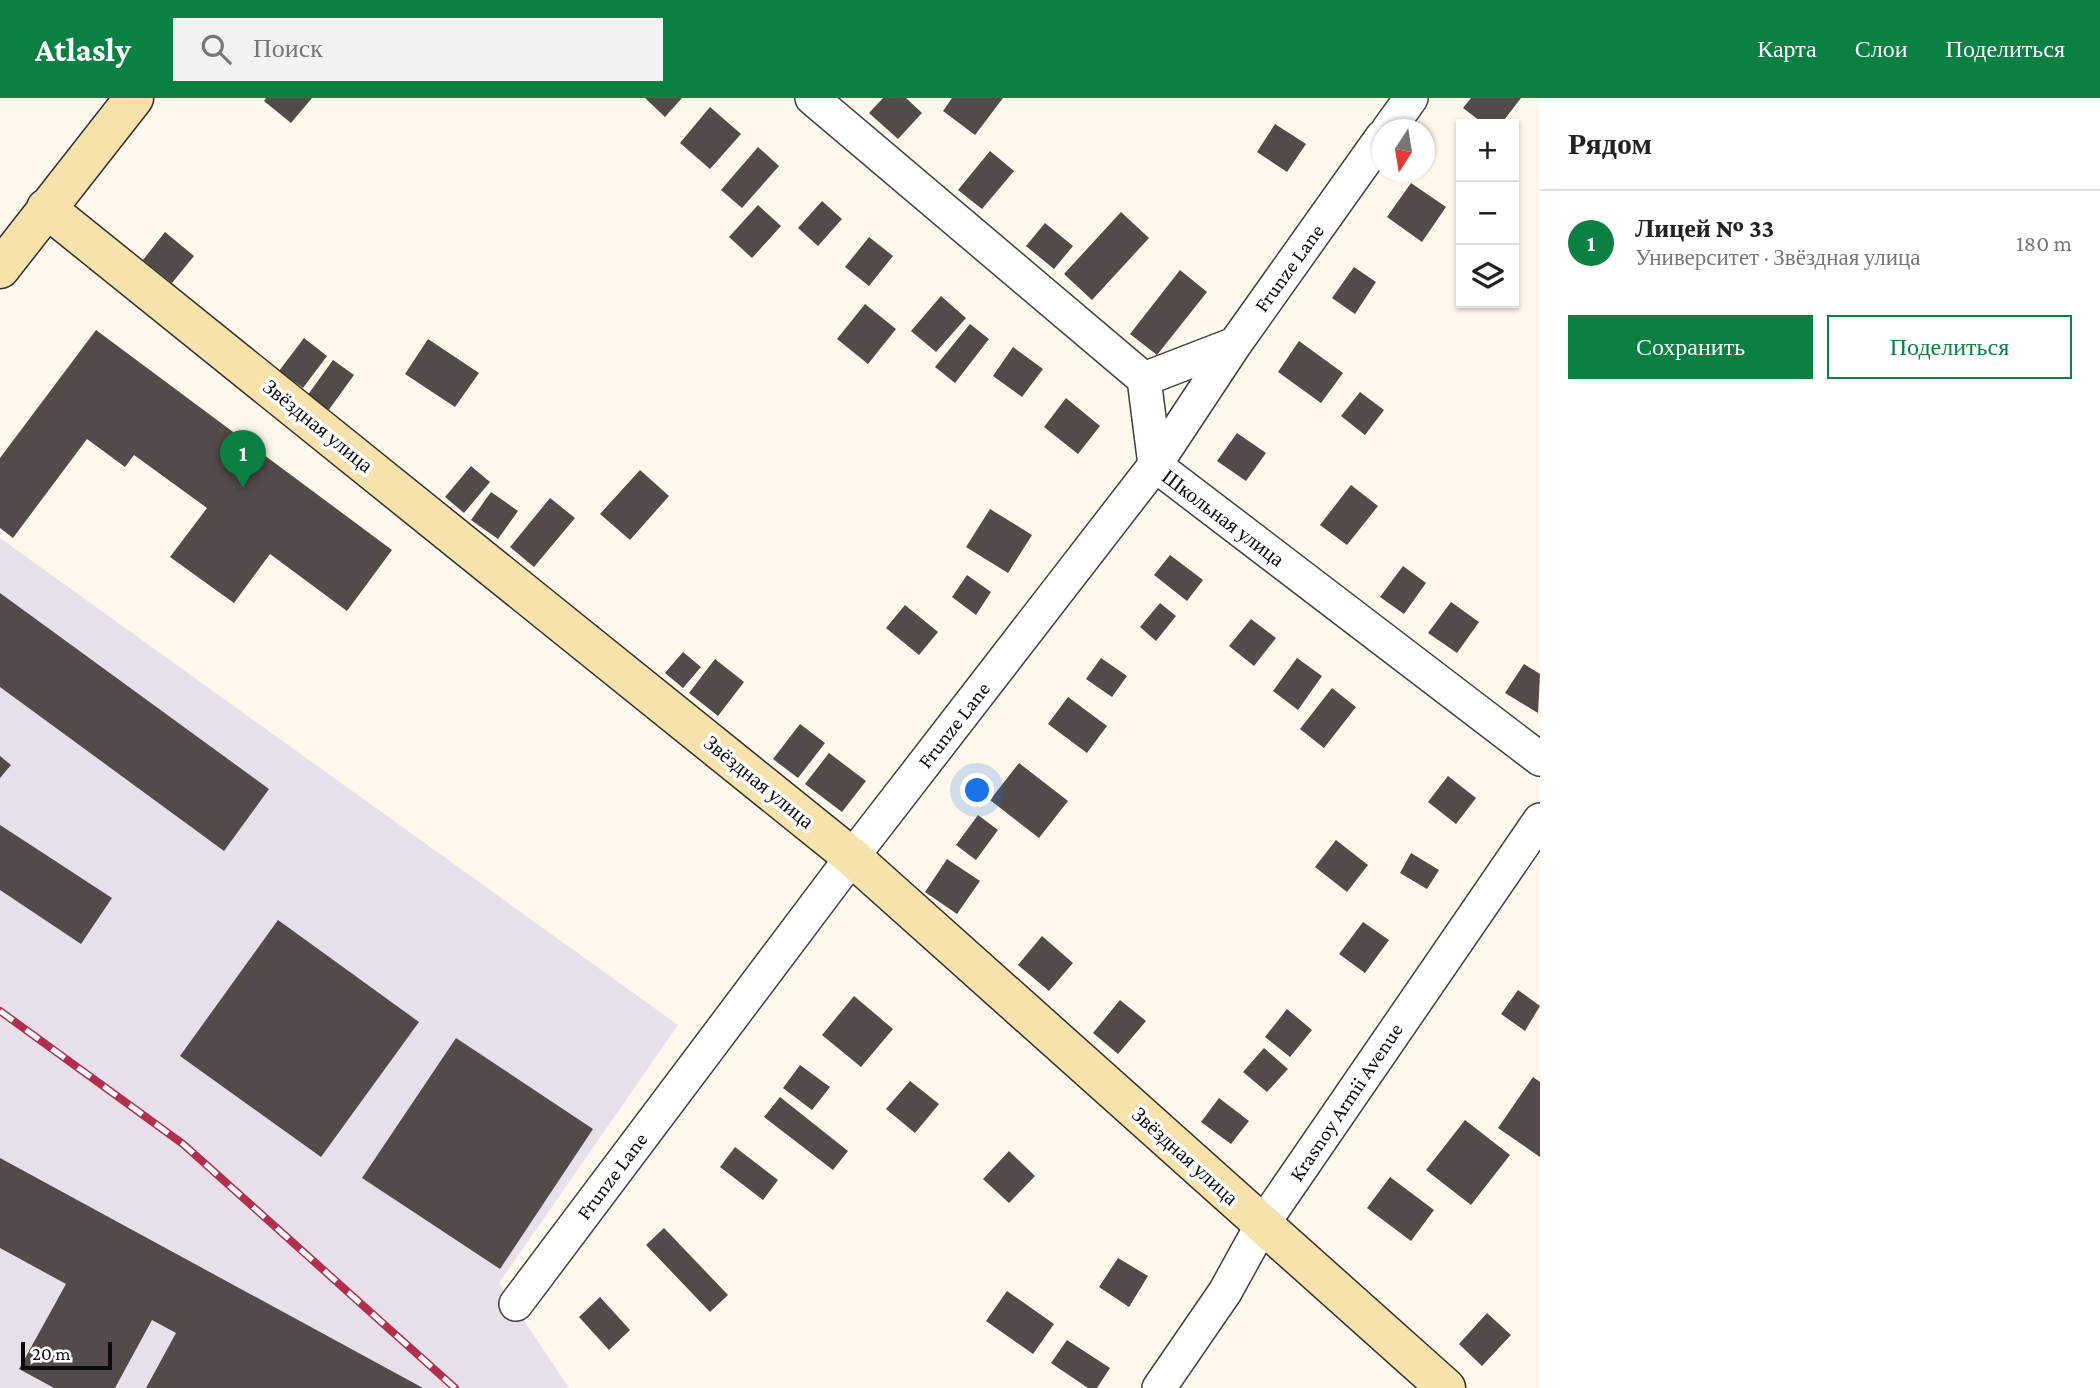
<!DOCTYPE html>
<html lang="ru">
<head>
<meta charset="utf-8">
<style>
  body { margin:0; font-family:"Crimson Pro",serif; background:#f2f2f2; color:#222 }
  .controls { position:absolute; right:21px; top:21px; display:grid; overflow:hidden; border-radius:0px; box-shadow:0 2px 5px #0004 }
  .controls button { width:63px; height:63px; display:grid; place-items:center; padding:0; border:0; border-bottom:2px solid #e0e0e0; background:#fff; color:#222; font:35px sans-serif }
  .compass { position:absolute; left:1372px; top:21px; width:63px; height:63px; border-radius:50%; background:#fff; box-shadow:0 2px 5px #0004; rotate:192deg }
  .scale { position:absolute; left:21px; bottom:18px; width:91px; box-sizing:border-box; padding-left:7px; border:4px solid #0c0c0c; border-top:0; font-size:19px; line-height:24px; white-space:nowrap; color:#0c0c0c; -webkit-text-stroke:5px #fff; paint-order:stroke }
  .you { position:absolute; left:978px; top:693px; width:24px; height:24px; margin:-18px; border:5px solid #fff; border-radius:50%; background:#1a73e8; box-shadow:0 0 0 10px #1a73e833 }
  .badge { display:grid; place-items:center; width:46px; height:46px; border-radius:50%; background:#0b8043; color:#fff; font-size:23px; font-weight:700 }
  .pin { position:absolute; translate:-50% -58px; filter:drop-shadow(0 2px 4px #0008) }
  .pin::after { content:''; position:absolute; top:37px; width:24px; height:21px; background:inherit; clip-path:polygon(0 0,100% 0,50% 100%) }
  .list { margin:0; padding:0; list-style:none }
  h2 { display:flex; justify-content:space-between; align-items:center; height:91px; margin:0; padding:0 28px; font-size:30px }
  h2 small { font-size:23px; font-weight:400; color:#767676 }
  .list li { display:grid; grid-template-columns:46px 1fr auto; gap:21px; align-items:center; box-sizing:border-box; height:105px; padding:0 28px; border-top:2px solid #e0e0e0 }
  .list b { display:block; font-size:26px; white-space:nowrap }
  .list p { margin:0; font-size:23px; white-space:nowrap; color:#767676 }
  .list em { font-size:23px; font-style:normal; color:#767676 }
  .actions { display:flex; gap:14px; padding:21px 28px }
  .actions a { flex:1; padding:16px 0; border:2px solid #0b8043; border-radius:0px; text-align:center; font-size:24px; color:#0b8043 }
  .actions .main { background:#0b8043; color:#fff }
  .icon { flex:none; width:38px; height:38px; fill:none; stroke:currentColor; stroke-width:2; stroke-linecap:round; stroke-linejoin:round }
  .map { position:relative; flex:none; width:1540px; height:1290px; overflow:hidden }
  header { display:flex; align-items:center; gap:42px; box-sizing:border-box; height:98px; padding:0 35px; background:#0b8043; color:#fff }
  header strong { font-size:33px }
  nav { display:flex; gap:38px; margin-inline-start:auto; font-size:24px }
  .search { width:490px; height:63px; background:#f2f2f2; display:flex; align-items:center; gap:18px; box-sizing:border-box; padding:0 24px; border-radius:0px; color:#767676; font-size:26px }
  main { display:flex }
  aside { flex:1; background:#fff }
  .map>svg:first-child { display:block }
</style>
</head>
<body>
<header>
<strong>Atlasly</strong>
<div class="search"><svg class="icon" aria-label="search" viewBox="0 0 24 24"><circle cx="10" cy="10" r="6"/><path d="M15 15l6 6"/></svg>Поиск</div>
<nav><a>Карта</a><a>Слои</a><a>Поделиться</a></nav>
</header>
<main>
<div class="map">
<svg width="1540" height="1290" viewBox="0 0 1540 1290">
  <rect width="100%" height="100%" fill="#fef7ec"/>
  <path fill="#e7e0ea" d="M0 440 678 927 499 1185 569 1290H0Z"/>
  <path fill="#534b49" d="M266 0H312L291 25 264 3Z
    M645 0H682L665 19Z
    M883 0H906L922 15 898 41 869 15Z
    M952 0H1003L975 37 943 13Z
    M1471 0H1521L1501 26H1484L1463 10Z
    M710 9 741 36 710 71 680 45Z
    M1275 26 1306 46 1287 74 1257 54Z
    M758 49 779 68 742 110 721 92Z
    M990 53 1014 73 982 111 958 92Z
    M1411 85 1446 109 1422 144 1387 119Z
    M822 103 842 121 818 148 798 130Z
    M758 107 781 128 752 160 729 139Z
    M1121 114 1149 140 1092 202 1064 176Z
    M1045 125 1073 148 1054 171 1026 148Z
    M165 134 194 158 172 185 143 162Z
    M869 139 893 158 869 188 845 169Z
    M1354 169 1376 184 1355 216 1332 200Z
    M1180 172 1207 194 1157 257 1130 236Z
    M941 198 966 220 936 254 911 233Z
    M865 206 896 231 868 266 837 241Z
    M970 226 989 241 955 285 935 269Z
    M96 232 392 452 347 513 270 456 234 505 170 459 207 410 134 357 125 369 87 341 13 440 0 430V360Z
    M304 240 327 258 303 290 279 273Z
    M428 241 479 275 455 309 405 276Z
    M1299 243 1343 275 1321 305 1278 274Z
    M1013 249 1043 271 1022 299 993 278Z
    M333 262 354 277 328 313 307 298Z
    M1360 294 1384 312 1365 337 1341 318Z
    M1066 300 1100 328 1078 356 1044 329Z
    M1237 335 1266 355 1246 383 1217 363Z
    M471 368 490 384 464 415 445 399Z
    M640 372 669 398 630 442 600 416Z
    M1351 387 1378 408 1347 447 1320 427Z
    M491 394 518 413 498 441 471 422Z
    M550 400 575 420 534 469 510 449Z
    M990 411 1032 437 1008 475 966 449Z
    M1170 457 1203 482 1187 503 1154 477Z
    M1403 468 1426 485 1404 516 1380 499Z
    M967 477 991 494 976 517 952 499Z
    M0 495 269 691 224 753 0 589Z
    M1451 504 1479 524 1457 555 1428 535Z
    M1160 505 1176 518 1156 543 1140 529Z
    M905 507 938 534 919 557 886 530Z
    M1251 521 1276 540 1254 568 1229 548Z
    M683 554 701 569 683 590 665 575Z
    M1101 560 1127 578 1112 599 1086 581Z
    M1297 560 1322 578 1298 612 1273 593Z
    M715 561 744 584 718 618 689 595Z
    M1524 566 1540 576 1538 615 1505 595Z
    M1332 590 1356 609 1324 650 1300 631Z
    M1068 599 1107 628 1087 655 1048 626Z
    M800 626 825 645 798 680 773 661Z
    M829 655 866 683 842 714 805 686Z
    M0 658 11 667 0 680Z
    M1019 665 1068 703 1039 740 990 702Z
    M1448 678 1476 700 1456 726 1428 704Z
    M978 717 998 732 976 762 956 747Z
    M0 727 112 800 81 846 0 792Z
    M1336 742 1368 767 1347 794 1315 769Z
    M1411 755 1439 772 1427 791 1400 775Z
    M947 761 980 783 957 816 925 794Z
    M278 822 419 924 321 1059 180 958Z
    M1363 824 1389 842 1365 875 1339 856Z
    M1042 838 1073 865 1049 893 1018 867Z
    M1518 892 1540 908 1525 933 1501 916Z
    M854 898 893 931 861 969 822 937Z
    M1120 902 1146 923 1118 956 1093 935Z
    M1287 911 1312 932 1290 959 1265 939Z
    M456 940 593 1031 500 1171 362 1080Z
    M1264 950 1288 971 1267 994 1243 974Z
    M800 967 830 989 812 1012 783 990Z
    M1533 979 1540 984V1059L1498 1030Z
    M910 983 939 1006 915 1035 886 1011Z
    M780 999 848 1053 833 1072 764 1019Z
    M1219 1000 1249 1023 1231 1046 1201 1024Z
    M1465 1022 1510 1057 1471 1107 1426 1072Z
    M735 1049 778 1082 763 1102 720 1069Z
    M1009 1053 1035 1078 1009 1105 983 1081Z
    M0 1060 423 1290H146L176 1235 152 1222 115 1290H54L19 1271 66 1186 0 1150Z
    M1390 1079 1434 1112 1411 1143 1367 1110Z
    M664 1130 728 1197 710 1214 646 1147Z
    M1118 1160 1148 1178 1129 1209 1099 1189Z
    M1007 1193 1054 1226 1033 1256 986 1223Z
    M600 1199 630 1232 609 1252 579 1219Z
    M1487 1215 1511 1237 1482 1268 1459 1246Z
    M1067 1242 1110 1270 1097 1290H1088L1051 1265Z"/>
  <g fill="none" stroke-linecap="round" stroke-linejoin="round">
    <g stroke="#3f3f3f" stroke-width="36">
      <path id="street" d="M812 0 1144 281 1155 367 1540 661
        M1388 32 1411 0
        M1144 281 1235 246
        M516 1206 852 759 1155 367 1235 246 1382 39
        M1159 1290 1225 1194 1262 1127 1540 722"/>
    </g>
    <g stroke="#2e2e2e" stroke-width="41">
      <path id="secondary" d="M46 110 852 759 1446 1290
        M0 171 134 0"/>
    </g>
    <use href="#street" stroke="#fff" stroke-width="33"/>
    <use href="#secondary" stroke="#f8e2ac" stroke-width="38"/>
    <g stroke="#b02f4d" stroke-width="8">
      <path id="rail" d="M0 913 183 1046 455 1290"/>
    </g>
    <use href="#rail" stroke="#fff" stroke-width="5" stroke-dasharray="16" stroke-linecap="butt"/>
  </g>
  <g text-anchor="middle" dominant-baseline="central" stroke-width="7" stroke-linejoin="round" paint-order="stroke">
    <g font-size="21" fill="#0c0c0c" stroke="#fff">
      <text transform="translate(1289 170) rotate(-54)">Frunze Lane</text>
      <text transform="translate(318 328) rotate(39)">Звёздная улица</text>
      <text transform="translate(1223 420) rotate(37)">Школьная улица</text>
      <text transform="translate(954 627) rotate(-52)">Frunze Lane</text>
      <text transform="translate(759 684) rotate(39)">Звёздная улица</text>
      <text transform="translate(1346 1004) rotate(-56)">Krasnoy Armii Avenue</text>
      <text transform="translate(1185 1058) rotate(42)">Звёздная улица</text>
      <text transform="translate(612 1078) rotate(-53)">Frunze Lane</text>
    </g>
  </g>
</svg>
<div class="controls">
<button>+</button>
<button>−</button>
<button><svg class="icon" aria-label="layers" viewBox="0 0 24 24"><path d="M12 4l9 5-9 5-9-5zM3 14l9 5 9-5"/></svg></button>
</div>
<svg class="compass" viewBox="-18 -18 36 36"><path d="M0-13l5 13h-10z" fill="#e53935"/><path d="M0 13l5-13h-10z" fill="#767676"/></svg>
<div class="scale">20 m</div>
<div class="you"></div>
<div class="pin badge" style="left:243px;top:390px">1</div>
</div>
<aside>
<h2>Рядом<small></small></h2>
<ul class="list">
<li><span class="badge">1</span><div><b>Лицей № 33</b><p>Университет · Звёздная улица</p></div><em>180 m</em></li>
</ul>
<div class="actions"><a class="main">Сохранить</a><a>Поделиться</a></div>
</aside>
</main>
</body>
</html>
